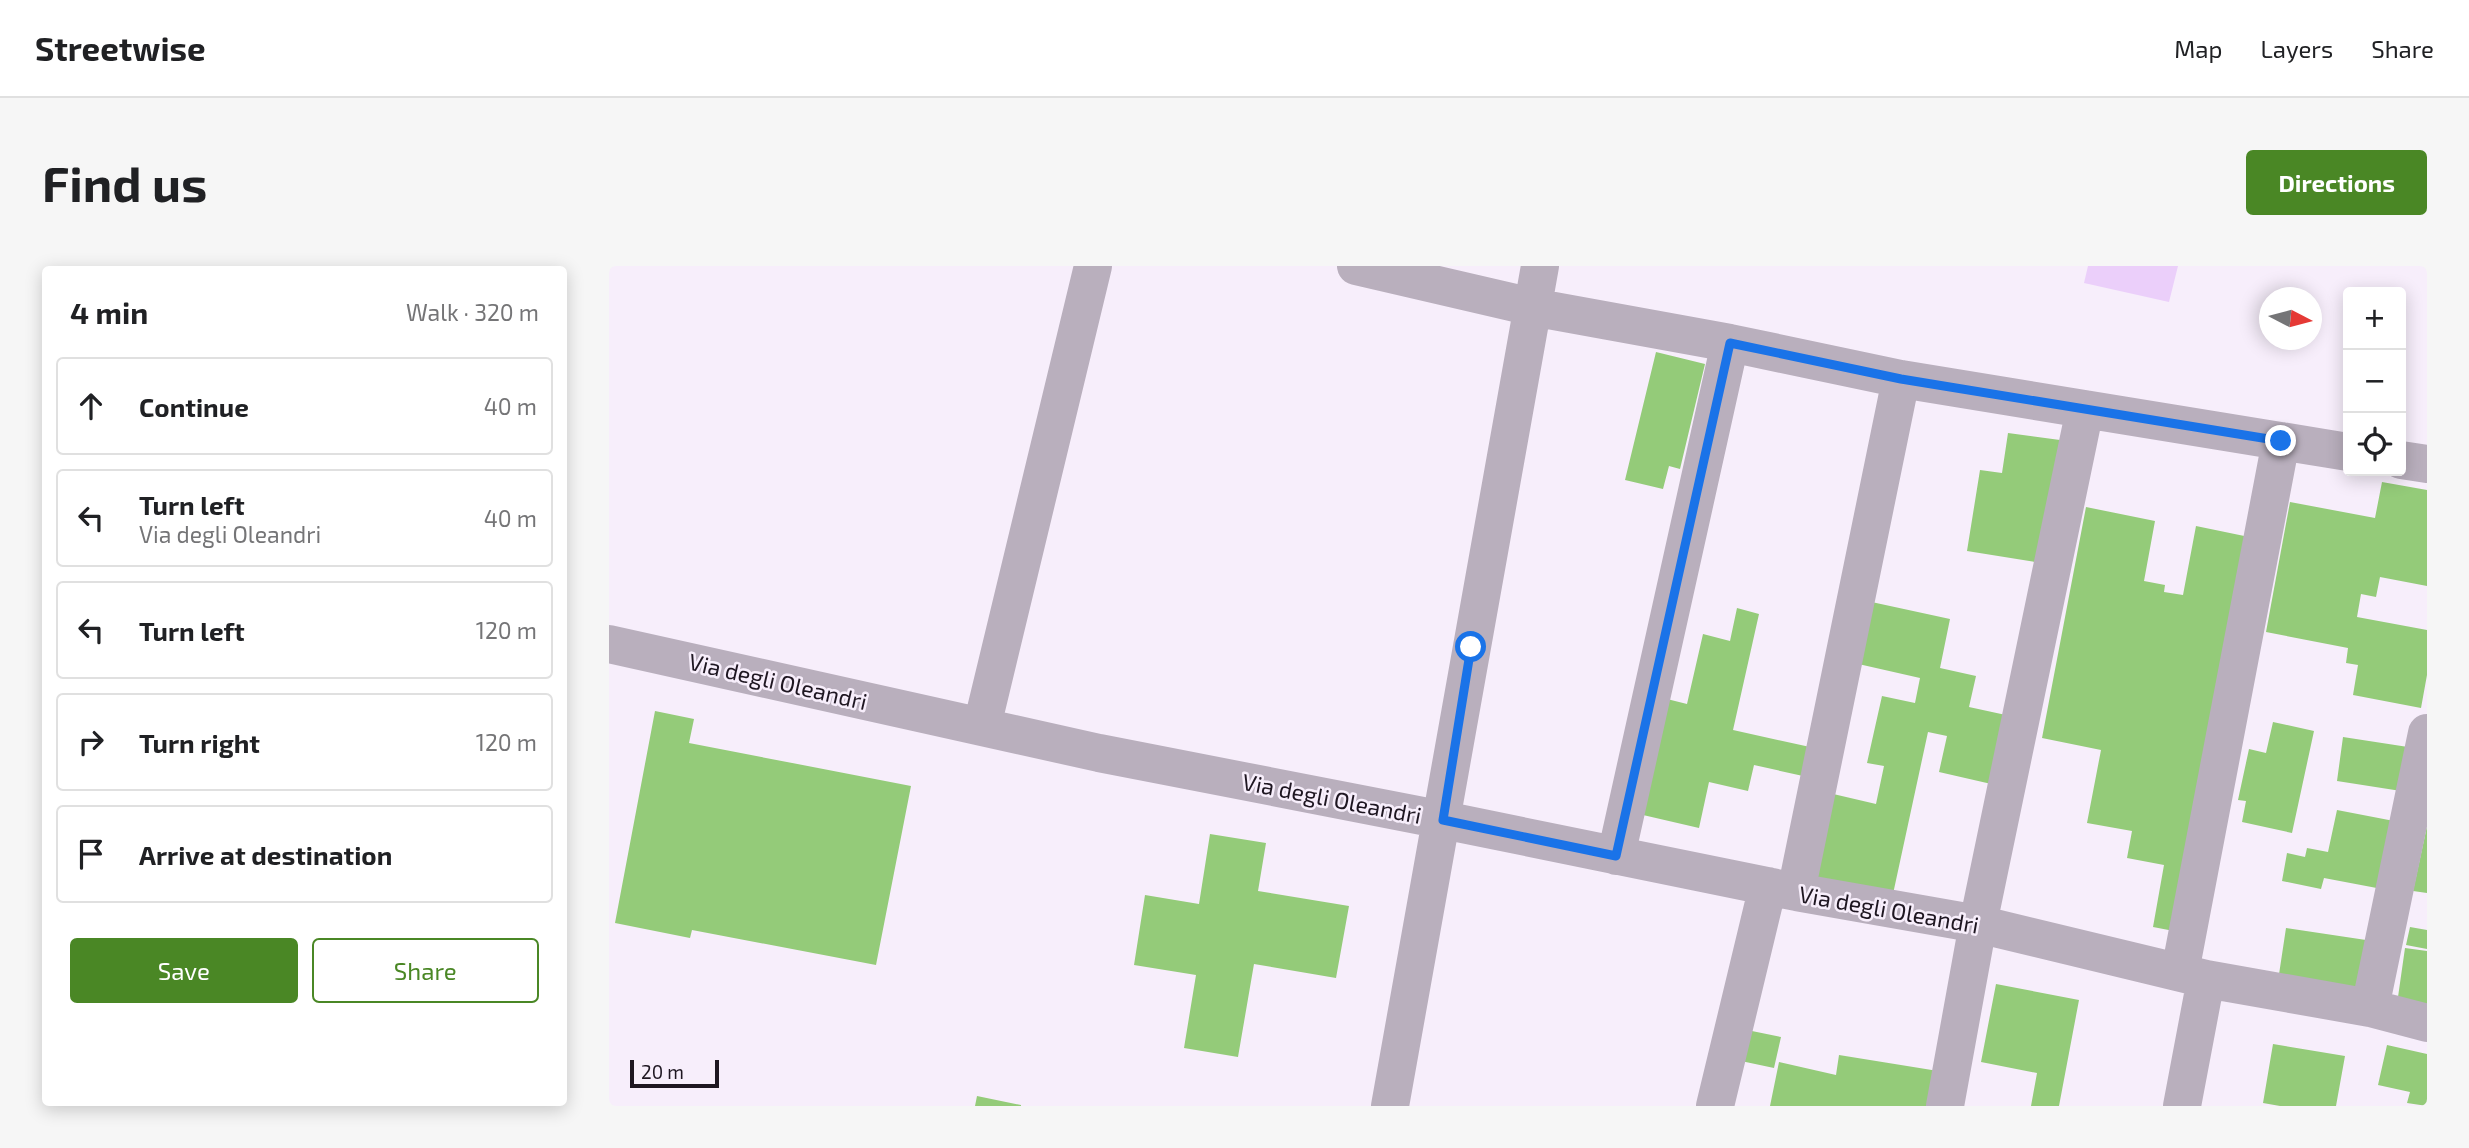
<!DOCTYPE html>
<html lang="en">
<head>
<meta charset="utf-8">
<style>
  body { margin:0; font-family:"Exo 2",sans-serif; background:#f6f6f6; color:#202124 }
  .controls { position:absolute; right:21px; top:21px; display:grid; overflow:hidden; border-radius:7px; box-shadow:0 4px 18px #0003 }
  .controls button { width:63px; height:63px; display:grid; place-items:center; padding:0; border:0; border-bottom:2px solid #e0e0e0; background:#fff; color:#202124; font:35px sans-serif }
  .compass { position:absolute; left:1650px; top:21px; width:63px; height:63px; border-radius:50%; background:#fff; box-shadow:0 4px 18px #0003; rotate:96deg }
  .scale { position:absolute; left:21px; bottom:18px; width:89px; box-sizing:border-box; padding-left:7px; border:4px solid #1e1621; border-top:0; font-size:19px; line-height:24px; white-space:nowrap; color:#1e1621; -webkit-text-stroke:5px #f7eefb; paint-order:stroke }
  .stop { position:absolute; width:21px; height:21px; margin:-16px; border:5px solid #1a73e8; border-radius:50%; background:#fff }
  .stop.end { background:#1a73e8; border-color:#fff; box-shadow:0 2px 7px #0008 }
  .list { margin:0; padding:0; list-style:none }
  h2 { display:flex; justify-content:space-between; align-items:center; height:91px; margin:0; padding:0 28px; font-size:30px }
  h2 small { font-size:23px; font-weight:400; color:#757577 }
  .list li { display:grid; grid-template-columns:46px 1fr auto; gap:21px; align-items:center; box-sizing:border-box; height:98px; margin:0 14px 14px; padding:0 14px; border:2px solid #e0e0e0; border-radius:7px }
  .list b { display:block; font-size:26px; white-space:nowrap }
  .list p { margin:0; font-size:23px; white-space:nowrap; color:#757577 }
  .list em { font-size:23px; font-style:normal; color:#757577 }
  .actions { display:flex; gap:14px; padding:21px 28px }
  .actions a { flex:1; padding:16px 0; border:2px solid #4a8725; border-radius:7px; text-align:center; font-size:24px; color:#4a8725 }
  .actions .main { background:#4a8725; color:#fff }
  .icon { flex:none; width:38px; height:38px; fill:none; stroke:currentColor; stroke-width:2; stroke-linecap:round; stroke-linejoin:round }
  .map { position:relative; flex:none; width:1818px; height:840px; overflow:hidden; border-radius:7px }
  header { display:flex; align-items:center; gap:42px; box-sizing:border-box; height:98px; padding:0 35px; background:#fff; border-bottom:2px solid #e0e0e0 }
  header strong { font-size:33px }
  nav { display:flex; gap:38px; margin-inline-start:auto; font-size:24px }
  .intro { display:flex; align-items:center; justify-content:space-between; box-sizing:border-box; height:168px; padding:0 42px }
  h1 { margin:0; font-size:49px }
  .button { padding:18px 32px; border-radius:7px; background:#4a8725; color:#fff; font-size:24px; font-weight:700 }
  main { display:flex; gap:42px; padding:0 42px }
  aside { flex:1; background:#fff; border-radius:7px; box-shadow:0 4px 18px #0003 }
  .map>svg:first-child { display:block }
</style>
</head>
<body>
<header>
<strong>Streetwise</strong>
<nav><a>Map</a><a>Layers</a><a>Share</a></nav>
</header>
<div class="intro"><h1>Find us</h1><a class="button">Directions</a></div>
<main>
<aside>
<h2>4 min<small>Walk · 320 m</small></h2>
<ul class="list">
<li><svg class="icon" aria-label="ahead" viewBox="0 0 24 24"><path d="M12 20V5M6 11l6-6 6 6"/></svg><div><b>Continue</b></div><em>40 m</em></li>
<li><svg class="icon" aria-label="left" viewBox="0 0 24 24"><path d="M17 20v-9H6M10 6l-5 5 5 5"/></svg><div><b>Turn left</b><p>Via degli Oleandri</p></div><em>40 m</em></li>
<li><svg class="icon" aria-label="left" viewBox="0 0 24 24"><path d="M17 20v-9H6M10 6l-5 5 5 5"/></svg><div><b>Turn left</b></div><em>120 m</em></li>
<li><svg class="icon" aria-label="right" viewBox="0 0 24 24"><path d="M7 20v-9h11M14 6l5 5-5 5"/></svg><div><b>Turn right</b></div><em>120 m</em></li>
<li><svg class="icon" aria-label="arrive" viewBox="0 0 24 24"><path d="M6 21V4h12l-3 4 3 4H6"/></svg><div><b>Arrive at destination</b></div></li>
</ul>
<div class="actions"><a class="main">Save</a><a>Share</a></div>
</aside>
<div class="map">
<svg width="1818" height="840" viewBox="0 0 1818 840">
  <rect width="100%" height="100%" fill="#f7eefb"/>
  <path fill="#ebcffa" d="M1479 0H1569L1560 36 1475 17Z"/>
  <path fill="#94cb79" d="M1047 86 1096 98 1071 203 1060 200 1054 223 1016 214Z
    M1399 167 1451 174 1432 297 1358 285 1371 204 1393 207Z
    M1773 216 1818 224V320L1771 311 1767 331 1752 328 1748 351 1818 364V409L1812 442 1744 429 1749 399 1737 397 1739 382 1657 366 1681 236 1766 252Z
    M1477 241 1546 255 1535 315 1556 319 1555 326 1574 329 1587 260 1645 272 1570 666 1544 661 1555 599 1518 592 1523 565 1478 557 1492 484 1433 472Z
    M1258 335 1341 353 1331 402 1367 410 1360 441 1406 451 1391 520 1330 506 1338 470 1319 466 1284 628 1202 610 1220 527 1267 538 1275 500 1258 497 1273 430 1306 437 1311 412 1245 397Z
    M1128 342 1150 348 1124 464 1201 481 1194 510 1145 499 1139 525 1100 516 1090 562 1034 549 1054 432 1078 438 1094 368 1121 375Z
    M46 445 85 453 80 477 302 520 267 699 83 664 81 672 6 657Z
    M1664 456 1705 465 1683 567 1633 556 1637 535 1629 534 1640 483 1657 487Z
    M1734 471 1799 481 1792 525 1728 515Z
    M1728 544 1785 555 1773 623 1715 612 1712 623 1673 615 1678 587 1696 591 1698 582 1719 586Z
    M1818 560V627L1804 625Z
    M601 568 657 577 649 625 740 640 727 712 645 698 629 791 575 782 587 709 525 699 536 629 590 638Z
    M1801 661 1818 664V683L1797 679Z
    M1677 662 1757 674 1749 727 1669 715Z
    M1796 682 1818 685V743L1788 738Z
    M1387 718 1470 734 1450 840H1422L1428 807 1372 796Z
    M1138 764 1172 771 1165 802 1132 795Z
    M1664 778 1736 790 1727 840H1671L1654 837Z
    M1778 779 1818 788V840L1798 837 1801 826 1769 819Z
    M1230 789 1329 805 1323 840H1161L1170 796 1227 809Z
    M368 830 412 839V840H366Z"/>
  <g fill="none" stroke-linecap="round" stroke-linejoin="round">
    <path stroke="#b9afbd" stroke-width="38" d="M747 0 923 41 1121 77 1292 113 1739 186
      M1792 194 1818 198
      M0 378 490 487 834 554 1187 626 1369 658 1597 713 1761 742 1818 757
      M373 460 484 0
      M1007 590 1121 77
      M1187 626 1292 113
      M1571 706 1672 175
      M1761 742 1818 467
      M781 840 931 0
      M1106 840 1159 620
      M1336 840 1369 658 1476 143
      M1573 840 1597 713"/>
  </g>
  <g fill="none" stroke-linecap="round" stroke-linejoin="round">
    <path stroke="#1a73e8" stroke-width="9" d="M862 381 834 554 1007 590 1121 77 1292 113 1672 175"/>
  </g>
  <g text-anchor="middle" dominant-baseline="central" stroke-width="5" stroke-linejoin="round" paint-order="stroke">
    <g font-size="23" fill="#1e1621" stroke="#f7eefb">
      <text transform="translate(169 415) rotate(13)">Via degli Oleandri</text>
      <text transform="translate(723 532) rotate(11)">Via degli Oleandri</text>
      <text transform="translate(1280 643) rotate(10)">Via degli Oleandri</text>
    </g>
  </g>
</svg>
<div class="controls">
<button>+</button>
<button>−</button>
<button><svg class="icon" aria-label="locate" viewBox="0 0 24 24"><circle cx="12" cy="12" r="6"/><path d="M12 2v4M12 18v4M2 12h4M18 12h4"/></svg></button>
</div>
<svg class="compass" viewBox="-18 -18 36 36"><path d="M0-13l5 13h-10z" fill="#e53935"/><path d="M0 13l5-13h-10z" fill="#757577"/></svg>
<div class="scale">20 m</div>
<div class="stop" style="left:862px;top:381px"></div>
<div class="stop end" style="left:1672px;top:175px"></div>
</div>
</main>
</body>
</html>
